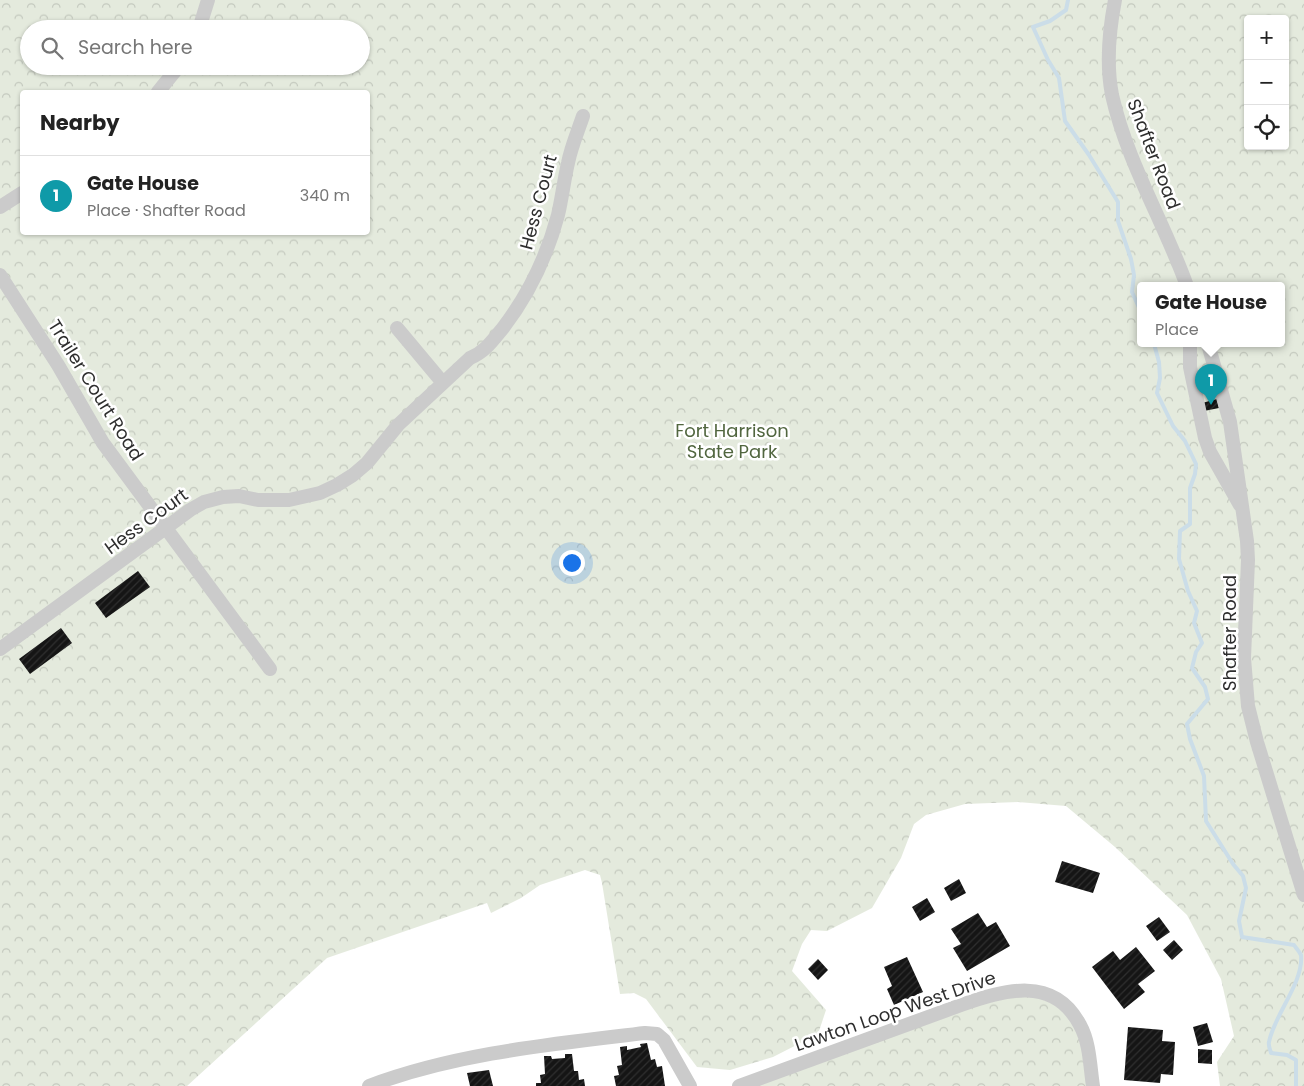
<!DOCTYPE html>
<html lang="en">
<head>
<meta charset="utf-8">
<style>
  body { margin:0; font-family:Poppins,sans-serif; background:#f6f6f6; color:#222 }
  .controls { position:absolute; right:15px; top:15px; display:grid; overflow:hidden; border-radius:5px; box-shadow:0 1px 4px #0004 }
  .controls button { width:45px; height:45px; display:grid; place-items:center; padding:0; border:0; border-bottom:1px solid #e0e0e0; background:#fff; color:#222; font:25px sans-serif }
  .you { position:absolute; left:571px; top:562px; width:18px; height:18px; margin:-12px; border:4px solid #fff; border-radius:50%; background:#1a73e8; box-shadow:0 0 0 8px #1a73e833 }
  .badge { display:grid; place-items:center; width:32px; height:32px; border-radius:50%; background:#d63f49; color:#fff; font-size:16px; font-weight:700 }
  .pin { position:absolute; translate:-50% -41px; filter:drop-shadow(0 1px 2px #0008) }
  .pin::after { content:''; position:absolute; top:26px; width:18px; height:15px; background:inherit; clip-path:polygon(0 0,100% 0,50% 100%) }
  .popup { position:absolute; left:1137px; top:282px; width:148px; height:65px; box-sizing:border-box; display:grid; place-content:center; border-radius:5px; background:#fff; filter:drop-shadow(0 1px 4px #0005); font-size:16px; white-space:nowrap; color:#767676 }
  .popup b { font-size:19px; color:#222 }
  .popup::after { content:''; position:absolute; left:50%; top:100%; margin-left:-10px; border:10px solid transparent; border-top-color:#fff }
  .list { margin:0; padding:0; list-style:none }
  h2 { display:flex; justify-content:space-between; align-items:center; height:65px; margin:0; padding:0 20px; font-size:21px }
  h2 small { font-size:16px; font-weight:400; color:#767676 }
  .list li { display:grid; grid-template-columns:32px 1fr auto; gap:15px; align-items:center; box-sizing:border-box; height:80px; padding:0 20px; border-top:1px solid #e0e0e0 }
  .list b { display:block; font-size:19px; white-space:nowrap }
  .list p { margin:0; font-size:16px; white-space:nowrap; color:#767676 }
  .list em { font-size:16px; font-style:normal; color:#767676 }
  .icon { flex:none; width:28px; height:28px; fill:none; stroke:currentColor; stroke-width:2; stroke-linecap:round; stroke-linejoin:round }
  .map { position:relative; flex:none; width:1304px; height:1086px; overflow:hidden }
  .search { position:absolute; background:#fff; box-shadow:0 1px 4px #0004; left:20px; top:20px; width:350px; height:55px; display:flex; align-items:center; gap:12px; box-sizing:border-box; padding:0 18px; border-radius:28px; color:#767676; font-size:19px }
  .panel { position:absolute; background:#fff; box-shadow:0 1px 4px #0004; left:20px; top:90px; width:350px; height:145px; border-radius:5px }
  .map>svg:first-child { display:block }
</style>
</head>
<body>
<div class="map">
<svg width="1304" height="1086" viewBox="0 0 1304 1086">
  <defs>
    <pattern id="forest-crowns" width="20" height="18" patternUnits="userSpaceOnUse" patternTransform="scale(1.25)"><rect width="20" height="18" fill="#e4eadd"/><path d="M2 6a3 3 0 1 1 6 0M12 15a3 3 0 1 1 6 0" fill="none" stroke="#c4c9be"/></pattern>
    <pattern id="building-hatch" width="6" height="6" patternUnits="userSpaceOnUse" patternTransform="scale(1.25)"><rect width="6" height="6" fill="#151515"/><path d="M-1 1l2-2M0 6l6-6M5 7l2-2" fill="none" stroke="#2f2f2f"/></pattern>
  </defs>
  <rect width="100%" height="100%" fill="#fff"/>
  <path fill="url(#forest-crowns)" fill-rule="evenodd" d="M0 0H1304V1086H1220L1217 1062 1234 1036 1221 979 1187 915 1115 847 1066 806 1018 802 965 804 926 815 914 824 901 858 872 908 827 931 811 930 802 944 792 971 826 1010 818 1034 773 1057 730 1070 697 1067 646 999 634 993 620 994 602 883 600 875 585 870 540 885 521 898 491 913 487 903 327 958 187 1086H0ZM1248 19H1285V146H1248ZM29 29H361V66H29ZM22 92H368V232H22ZM1141 286H1281V344H1141Z
    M1018 990 1070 1010 1093 1086H739Z"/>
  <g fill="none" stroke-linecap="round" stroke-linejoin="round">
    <path stroke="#cbdde8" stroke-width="4" d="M1068 0 1066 10 1050 21 1033 27 1048 60 1059 78 1065 121 1089 155 1118 202V221L1131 259 1134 275 1132 292 1141 312
      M1154 344 1159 362 1160 378 1157 393 1173 426 1185 441 1196 464 1195 474 1190 488V524L1180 531 1179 559 1188 591 1197 611 1194 623 1202 643 1196 652 1192 668 1205 687 1208 699 1187 724 1190 739 1204 776 1206 821 1233 864 1243 876 1246 888 1239 921 1242 937 1294 945C1296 948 1299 951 1301 955 1304 982 1274 1015 1269 1042 1268 1045 1270 1049 1271 1053L1287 1055 1296 1060V1086"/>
  </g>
  <path fill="url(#building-hatch)" d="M1217 399 1219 408 1204 411 1202 403Z
    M138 571 150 587 106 618 95 603Z
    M61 628 72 643 30 674 19 659Z
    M1062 861 1100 873 1093 893 1055 882Z
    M959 879 966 893 951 901 944 888Z
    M927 898 935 912 920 921 912 907Z
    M978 913 987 927 996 922 1010 946 967 971 953 948 961 944 951 929Z
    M1159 917 1170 932 1157 941 1146 926Z
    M1174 940 1183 950 1172 960 1163 950Z
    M1136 947 1155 971 1138 984 1145 992 1124 1009 1092 967 1113 951 1120 960Z
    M907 957 923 992 894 1005 887 989 892 986 884 967Z
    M818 959 828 970 818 980 808 969Z
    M1207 1023 1213 1042 1198 1046 1193 1027Z
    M1128 1027 1163 1030 1162 1041 1175 1042 1173 1075 1161 1074 1160 1083 1124 1080Z
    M647 1043 651 1060 655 1059 657 1067 662 1066 665 1086H616L614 1076 619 1075 617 1066 622 1065 620 1047 627 1046V1050L641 1047 640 1044Z
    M1198 1049 1212 1050V1064L1198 1063Z
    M565 1054H572L574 1071H578L579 1080 584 1079 585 1086H536V1083H541L540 1075 545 1074 544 1056H551L552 1059 565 1058Z
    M489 1070 493 1086H470L467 1073Z"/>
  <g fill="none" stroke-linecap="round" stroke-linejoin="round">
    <path stroke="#cbcbcb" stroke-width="14" d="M1115 0C1109 31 1106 64 1112 95 1127 162 1164 222 1187 286
      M199 29 208 0
      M158 92 179 66
      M0 207 22 193
      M0 275 58 365 103 443 270 669
      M397 328 443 383
      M1190 344V367L1205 438 1210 452 1240 505
      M1208 344 1230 422 1247 541 1248 560 1244 658 1248 706 1257 742 1304 895
      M0 649 190 510 204 502 223 497 239 496 258 500H289L320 493 337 485 353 475 367 463 398 425 470 358C485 352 493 340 503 328 529 294 547 256 558 215 562 198 564 180 568 163 571 147 578 131 583 116
      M369 1086C456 1053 554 1044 645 1033L657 1034 664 1040 690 1086
      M739 1086 961 1005C1004 990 1054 975 1080 1025 1090 1043 1090 1067 1093 1086"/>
  </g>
  <g text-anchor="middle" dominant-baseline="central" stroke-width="5" stroke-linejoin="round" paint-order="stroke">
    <g font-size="18" fill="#2e2e2e" stroke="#fff">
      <text transform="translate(1154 154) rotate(69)">Shafter Road</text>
      <text transform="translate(538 202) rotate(-75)">Hess Court</text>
      <text transform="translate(96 390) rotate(58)">Trailer Court Road</text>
      <text transform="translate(146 521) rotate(-36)">Hess Court</text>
      <text transform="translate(1229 633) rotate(-90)">Shafter Road</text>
      <text transform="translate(895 1011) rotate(-19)">Lawton Loop West Drive</text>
    </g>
    <g font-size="18" fill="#51663f" stroke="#fff">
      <text x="732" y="430">Fort Harrison<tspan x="732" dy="21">State Park</tspan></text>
    </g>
  </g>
</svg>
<div class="controls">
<button>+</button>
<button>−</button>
<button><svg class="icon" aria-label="locate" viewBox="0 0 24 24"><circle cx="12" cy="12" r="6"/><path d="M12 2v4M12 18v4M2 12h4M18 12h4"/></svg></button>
</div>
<div class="you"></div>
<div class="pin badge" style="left:1211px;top:405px;background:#0f9aa8">1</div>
<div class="popup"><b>Gate House</b>Place</div>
<div class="search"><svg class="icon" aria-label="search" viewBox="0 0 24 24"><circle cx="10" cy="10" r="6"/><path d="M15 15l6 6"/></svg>Search here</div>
<section class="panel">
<h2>Nearby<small></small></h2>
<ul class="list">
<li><span class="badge" style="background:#0f9aa8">1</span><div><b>Gate House</b><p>Place · Shafter Road</p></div><em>340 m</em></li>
</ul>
</section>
</div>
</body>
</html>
